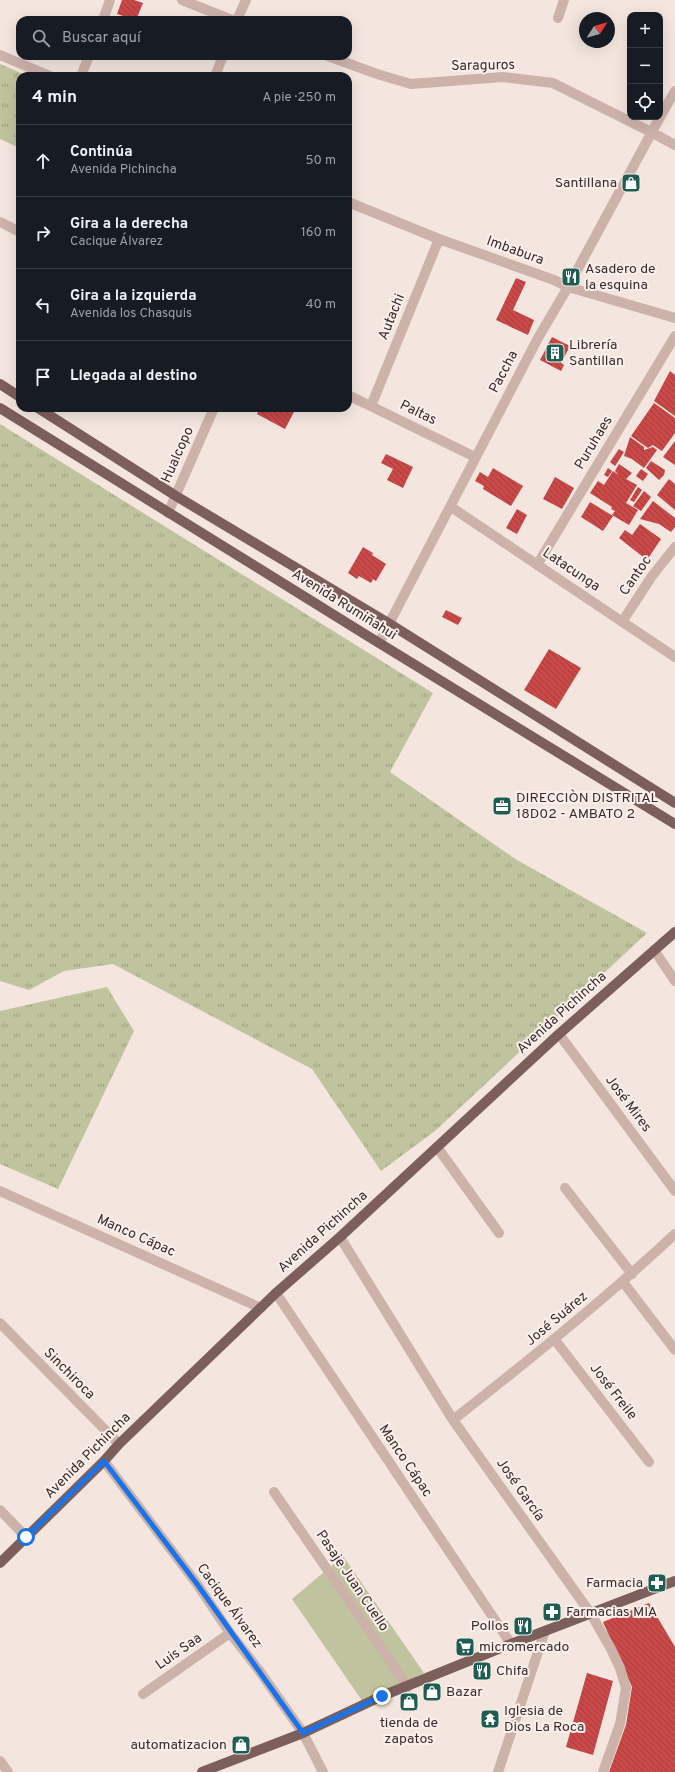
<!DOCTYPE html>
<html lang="es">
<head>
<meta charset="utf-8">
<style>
  body { margin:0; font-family:Overpass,sans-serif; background:#20242c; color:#f1f3f6 }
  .controls { position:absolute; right:12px; top:12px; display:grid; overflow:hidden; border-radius:8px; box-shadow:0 4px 16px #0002 }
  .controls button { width:36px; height:36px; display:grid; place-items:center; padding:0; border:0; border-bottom:1px solid #363941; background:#171b24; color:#f1f3f6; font:20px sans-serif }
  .compass { position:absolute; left:579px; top:12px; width:36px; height:36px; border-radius:50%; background:#171b24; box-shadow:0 4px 16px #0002; rotate:54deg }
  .stop { position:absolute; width:12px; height:12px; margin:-9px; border:3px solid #1a73e8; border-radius:50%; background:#fff }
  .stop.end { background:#1a73e8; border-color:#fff; box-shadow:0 1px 4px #0008 }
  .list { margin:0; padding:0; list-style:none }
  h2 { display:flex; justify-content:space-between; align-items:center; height:52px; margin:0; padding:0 16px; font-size:17px }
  h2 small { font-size:13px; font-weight:400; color:#9ea1a6 }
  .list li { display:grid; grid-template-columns:26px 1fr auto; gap:12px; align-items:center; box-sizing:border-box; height:72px; padding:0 16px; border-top:1px solid #363941 }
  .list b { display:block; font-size:15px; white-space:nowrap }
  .list p { margin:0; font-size:13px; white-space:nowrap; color:#9ea1a6 }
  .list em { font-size:13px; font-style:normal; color:#9ea1a6 }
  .icon { flex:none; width:22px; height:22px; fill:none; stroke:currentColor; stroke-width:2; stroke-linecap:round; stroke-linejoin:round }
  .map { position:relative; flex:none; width:675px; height:1772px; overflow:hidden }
  .search { position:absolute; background:#171b24; box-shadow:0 4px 16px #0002; left:16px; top:16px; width:336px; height:44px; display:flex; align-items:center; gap:10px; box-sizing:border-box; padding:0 14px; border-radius:12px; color:#9ea1a6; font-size:15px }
  .panel { position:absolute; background:#171b24; box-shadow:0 4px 16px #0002; left:16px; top:72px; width:336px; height:340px; border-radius:12px }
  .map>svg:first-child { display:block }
</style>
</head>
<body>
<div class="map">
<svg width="675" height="1772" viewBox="0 0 675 1772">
  <defs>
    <pattern id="park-tufts" width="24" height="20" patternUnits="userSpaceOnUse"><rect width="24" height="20" fill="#c0c49e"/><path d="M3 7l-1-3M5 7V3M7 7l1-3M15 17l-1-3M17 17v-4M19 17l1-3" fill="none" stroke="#9d9f81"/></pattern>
    <pattern id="building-back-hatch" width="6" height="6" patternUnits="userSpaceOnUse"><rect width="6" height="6" fill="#c94848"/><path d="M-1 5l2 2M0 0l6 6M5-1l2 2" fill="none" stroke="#a43c3c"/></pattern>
  </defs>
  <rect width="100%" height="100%" fill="#f4e5df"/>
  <path fill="#c0c49e" d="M343 1556 424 1673 363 1702 292 1599Z"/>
  <path fill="url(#park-tufts)" d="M0 64 28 76H20V148L0 139Z
    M0 424 433 693 390 772 517 860 647 933 435 1131 381 1171 312 1069 113 964 64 971 29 990 0 981Z
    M107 987 134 1031 58 1189 0 1164V1011Z"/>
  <path fill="url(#building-back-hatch)" d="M122 0H134L143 3 136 20 117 14Z
    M516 278 526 282 513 310 534 320 528 335 496 320Z
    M552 337 570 346 561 363 564 365 561 371 540 360Z
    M670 371 675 375V416L654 401Z
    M654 403 675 418V433L662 451 653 445 648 448 631 436Z
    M260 408H296L285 429 257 414Z
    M630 437 644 447V450L653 447 657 450 644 468 632 459 624 456Z
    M675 441V465L663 457Z
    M619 449 624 452 615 466 610 462Z
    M386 454 413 467 403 488 387 480 393 469 381 463Z
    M651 461 665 470 664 475 659 480 646 468Z
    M619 464 632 473 626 479 637 485 626 503 638 510 629 525 612 515 615 511 611 509 612 507 590 493 598 481 604 485 613 471 619 475 615 471Z
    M493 468 523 486 511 506 483 489 484 486 475 481 480 472 488 477Z
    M608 468 612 471 608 477 604 475Z
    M641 469 648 474 643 481 636 476Z
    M555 477 574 488 562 509 543 499Z
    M669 479 675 484V510L657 495Z
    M638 487 642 490 634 502 630 500Z
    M644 491 651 497 641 511 633 506Z
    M653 501 675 518V527L671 532 659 524 640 519Z
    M590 502 613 516 603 531 581 517Z
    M517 509 527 515 517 534 506 528Z
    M640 524 661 539 647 560 619 538 625 530 632 535Z
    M363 547 373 553 372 555 386 564 376 581 373 579 371 583 359 576 357 579 348 573Z
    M446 610 462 618 458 625 442 617Z
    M549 649 581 668 556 709 524 690Z
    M649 1603 675 1647V1772H609L626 1725 632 1687 603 1622Z
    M587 1673 613 1681 593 1755 566 1747Z"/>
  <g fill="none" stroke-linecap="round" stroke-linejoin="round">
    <path stroke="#cdb2aa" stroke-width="10" d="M182 0 232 20
      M558 18 564 0
      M103 20 110 0
      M237 20 246 0
      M0 55 50 76
      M328 56 377 74 411 84 503 77 553 83 651 132 675 145
      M81 76 89 56
      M215 76 223 56
      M660 117 675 91
      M348 202 439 239 554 280 568 287 675 318
      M0 222 20 232
      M348 395 475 457
      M371 406 439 239
      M451 507 675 657
      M168 513 214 408
      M537 565 675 336
      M622 622 652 576 675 547
      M379 643 538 338 568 287 660 117
      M654 950 675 981
      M559 1034 675 1191
      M437 1147 499 1233
      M565 1188 632 1274
      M0 1191 261 1308
      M340 1237 453 1420 591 1614 611 1649 620 1668 626 1688 620 1724 603 1772
      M623 1282 675 1350
      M276 1293 511 1644
      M0 1323 119 1444
      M555 1340 649 1462
      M453 1420C529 1360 604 1300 675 1234
      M104 1461 197 1584 230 1633 258 1669 303 1733 323 1772
      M274 1492 408 1687
      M0 1510 26 1537
      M143 1694 230 1633
      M0 1761 8 1772
      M498 1772 545 1631"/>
    <path stroke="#7c5e5b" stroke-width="10" d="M0 384 20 397
      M0 408 371 638 675 824
      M38 408 176 496 390 624 675 803
      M0 1563 104 1461 119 1444 276 1293 340 1237 559 1034 675 932
      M202 1772 303 1733 382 1696 511 1644 675 1581"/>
  </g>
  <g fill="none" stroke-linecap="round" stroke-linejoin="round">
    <path stroke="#1a73e8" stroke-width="5" d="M26 1537 104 1461 197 1584 303 1733 382 1696"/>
  </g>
  <defs>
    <g id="shop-square" transform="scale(1)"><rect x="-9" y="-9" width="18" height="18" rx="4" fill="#1e5d52" stroke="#fbf0ec"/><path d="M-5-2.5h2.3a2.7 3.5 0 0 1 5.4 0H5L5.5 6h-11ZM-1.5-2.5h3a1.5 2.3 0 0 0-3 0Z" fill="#fff"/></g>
    <g id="restaurant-square" transform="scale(1)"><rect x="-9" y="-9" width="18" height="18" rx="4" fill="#1e5d52" stroke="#fbf0ec"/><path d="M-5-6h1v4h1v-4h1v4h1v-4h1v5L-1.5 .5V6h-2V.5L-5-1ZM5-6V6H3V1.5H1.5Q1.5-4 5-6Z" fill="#fff"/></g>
    <g id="building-square" transform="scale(1)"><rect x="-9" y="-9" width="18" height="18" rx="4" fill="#1e5d52" stroke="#fbf0ec"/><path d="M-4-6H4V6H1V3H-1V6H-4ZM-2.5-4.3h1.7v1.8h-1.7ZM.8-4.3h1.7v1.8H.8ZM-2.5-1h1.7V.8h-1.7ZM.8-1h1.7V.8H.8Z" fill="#fff"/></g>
    <g id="office-square" transform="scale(1)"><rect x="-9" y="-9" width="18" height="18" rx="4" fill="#1e5d52" stroke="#fbf0ec"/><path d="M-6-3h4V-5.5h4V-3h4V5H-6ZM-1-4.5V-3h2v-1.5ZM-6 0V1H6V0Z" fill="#fff"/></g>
    <g id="pharmacy-square" transform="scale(1)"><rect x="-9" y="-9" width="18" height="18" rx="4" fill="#1e5d52" stroke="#fbf0ec"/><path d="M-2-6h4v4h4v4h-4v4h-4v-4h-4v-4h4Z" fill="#fff"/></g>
    <g id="supermarket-square" transform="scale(1)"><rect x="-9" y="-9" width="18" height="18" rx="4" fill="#1e5d52" stroke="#fbf0ec"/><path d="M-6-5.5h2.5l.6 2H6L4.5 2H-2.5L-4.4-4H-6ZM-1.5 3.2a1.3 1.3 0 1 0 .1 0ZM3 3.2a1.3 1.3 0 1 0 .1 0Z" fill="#fff"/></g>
    <g id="temple-square" transform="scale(1)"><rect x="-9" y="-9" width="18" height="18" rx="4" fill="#1e5d52" stroke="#fbf0ec"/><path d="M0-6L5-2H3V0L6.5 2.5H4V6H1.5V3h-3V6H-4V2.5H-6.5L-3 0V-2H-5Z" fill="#fff"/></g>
  </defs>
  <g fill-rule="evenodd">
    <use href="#shop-square" x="631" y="183"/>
    <use href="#restaurant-square" x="571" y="277"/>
    <use href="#building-square" x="555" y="353"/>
    <use href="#office-square" x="502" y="806"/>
    <use href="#pharmacy-square" x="657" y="1583"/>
    <use href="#pharmacy-square" x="552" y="1612"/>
    <use href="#restaurant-square" x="523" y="1626"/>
    <use href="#supermarket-square" x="465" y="1647"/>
    <use href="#restaurant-square" x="482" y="1671"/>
    <use href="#shop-square" x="432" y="1692"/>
    <use href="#shop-square" x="409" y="1702"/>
    <use href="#temple-square" x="490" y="1719"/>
    <use href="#shop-square" x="241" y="1745"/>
  </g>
  <g text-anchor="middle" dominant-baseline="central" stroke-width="4" stroke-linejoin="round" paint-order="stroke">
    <g font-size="14" fill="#3a2b2a" stroke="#fbf0ec">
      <text transform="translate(483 66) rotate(-1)">Saraguros</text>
      <text transform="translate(515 251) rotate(20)">Imbabura</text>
      <text transform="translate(392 317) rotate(-68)">Autachi</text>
      <text transform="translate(504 372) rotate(-62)">Paccha</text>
      <text transform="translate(418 413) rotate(26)">Paltas</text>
      <text transform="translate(594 443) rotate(-59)">Puruhaes</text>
      <text transform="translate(178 455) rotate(-66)">Hualcopo</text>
      <text transform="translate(571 570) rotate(34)">Latacunga</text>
      <text transform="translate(636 576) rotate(-55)">Cantoc</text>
      <text transform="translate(344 605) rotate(32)">Avenida Rumiñahui</text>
      <text transform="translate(562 1013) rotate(-42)">Avenida Pichincha</text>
      <text transform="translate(628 1104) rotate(53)">José Mires</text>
      <text transform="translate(323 1232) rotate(-42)">Avenida Pichincha</text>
      <text transform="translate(136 1236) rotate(24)">Manco Cápac</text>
      <text transform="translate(557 1319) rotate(-40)">José Suárez</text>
      <text transform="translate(69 1374) rotate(45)">Sinchiroca</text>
      <text transform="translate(613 1392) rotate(52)">José Freile</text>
      <text transform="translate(88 1456) rotate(-45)">Avenida Pichincha</text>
      <text transform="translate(405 1461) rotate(56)">Manco Cápac</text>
      <text transform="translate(520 1490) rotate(55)">José García</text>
      <text transform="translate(352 1581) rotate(56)">Pasaje Juan Cuello</text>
      <text transform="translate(229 1606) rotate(54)">Cacique Álvarez</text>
      <text transform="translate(179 1652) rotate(-35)">Luis Saa</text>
    </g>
    <g font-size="14" fill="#3a2b2a" stroke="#fbf0ec" text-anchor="start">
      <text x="617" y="183" text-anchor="end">Santillana</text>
      <text x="585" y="269">Asadero de<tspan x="585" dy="16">la esquina</tspan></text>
      <text x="569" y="345">Librería<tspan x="569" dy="16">Santillan</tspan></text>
      <text x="516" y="798">DIRECCIÒN DISTRITAL<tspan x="516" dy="16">18D02 - AMBATO 2</tspan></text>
      <text x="643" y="1583" text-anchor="end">Farmacia</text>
      <text x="566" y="1612">Farmacias MIA</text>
      <text x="509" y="1626" text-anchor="end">Pollos</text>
      <text x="479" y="1647">micromercado</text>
      <text x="496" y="1671">Chifa</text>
      <text x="446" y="1692">Bazar</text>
      <text x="504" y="1711">Iglesia de<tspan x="504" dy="16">Dios La Roca</tspan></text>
      <text x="409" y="1723" text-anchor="middle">tienda de<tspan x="409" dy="16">zapatos</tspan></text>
      <text x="227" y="1745" text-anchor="end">automatizacion</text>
    </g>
  </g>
</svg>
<div class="controls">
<button>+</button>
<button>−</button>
<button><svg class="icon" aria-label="locate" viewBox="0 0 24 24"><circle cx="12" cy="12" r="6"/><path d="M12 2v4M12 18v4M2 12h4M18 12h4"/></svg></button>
</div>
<svg class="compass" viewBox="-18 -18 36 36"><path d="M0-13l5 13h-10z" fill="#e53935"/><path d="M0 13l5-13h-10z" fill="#9ea1a6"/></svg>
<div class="stop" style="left:26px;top:1537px"></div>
<div class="stop end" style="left:382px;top:1696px"></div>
<div class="search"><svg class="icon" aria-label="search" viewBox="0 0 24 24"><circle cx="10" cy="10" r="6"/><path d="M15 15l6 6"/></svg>Buscar aquí</div>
<section class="panel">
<h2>4 min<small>A pie · 250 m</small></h2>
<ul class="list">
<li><svg class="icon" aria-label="ahead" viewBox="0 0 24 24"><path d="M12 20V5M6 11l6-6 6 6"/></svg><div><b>Continúa</b><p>Avenida Pichincha</p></div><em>50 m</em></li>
<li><svg class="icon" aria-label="right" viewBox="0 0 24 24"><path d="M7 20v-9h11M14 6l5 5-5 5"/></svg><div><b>Gira a la derecha</b><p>Cacique Álvarez</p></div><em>160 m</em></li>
<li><svg class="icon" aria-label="left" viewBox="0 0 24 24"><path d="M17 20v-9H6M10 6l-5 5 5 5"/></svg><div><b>Gira a la izquierda</b><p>Avenida los Chasquis</p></div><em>40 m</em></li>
<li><svg class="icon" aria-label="arrive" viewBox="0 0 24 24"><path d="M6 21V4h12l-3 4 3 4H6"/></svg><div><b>Llegada al destino</b></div></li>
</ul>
</section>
</div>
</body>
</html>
